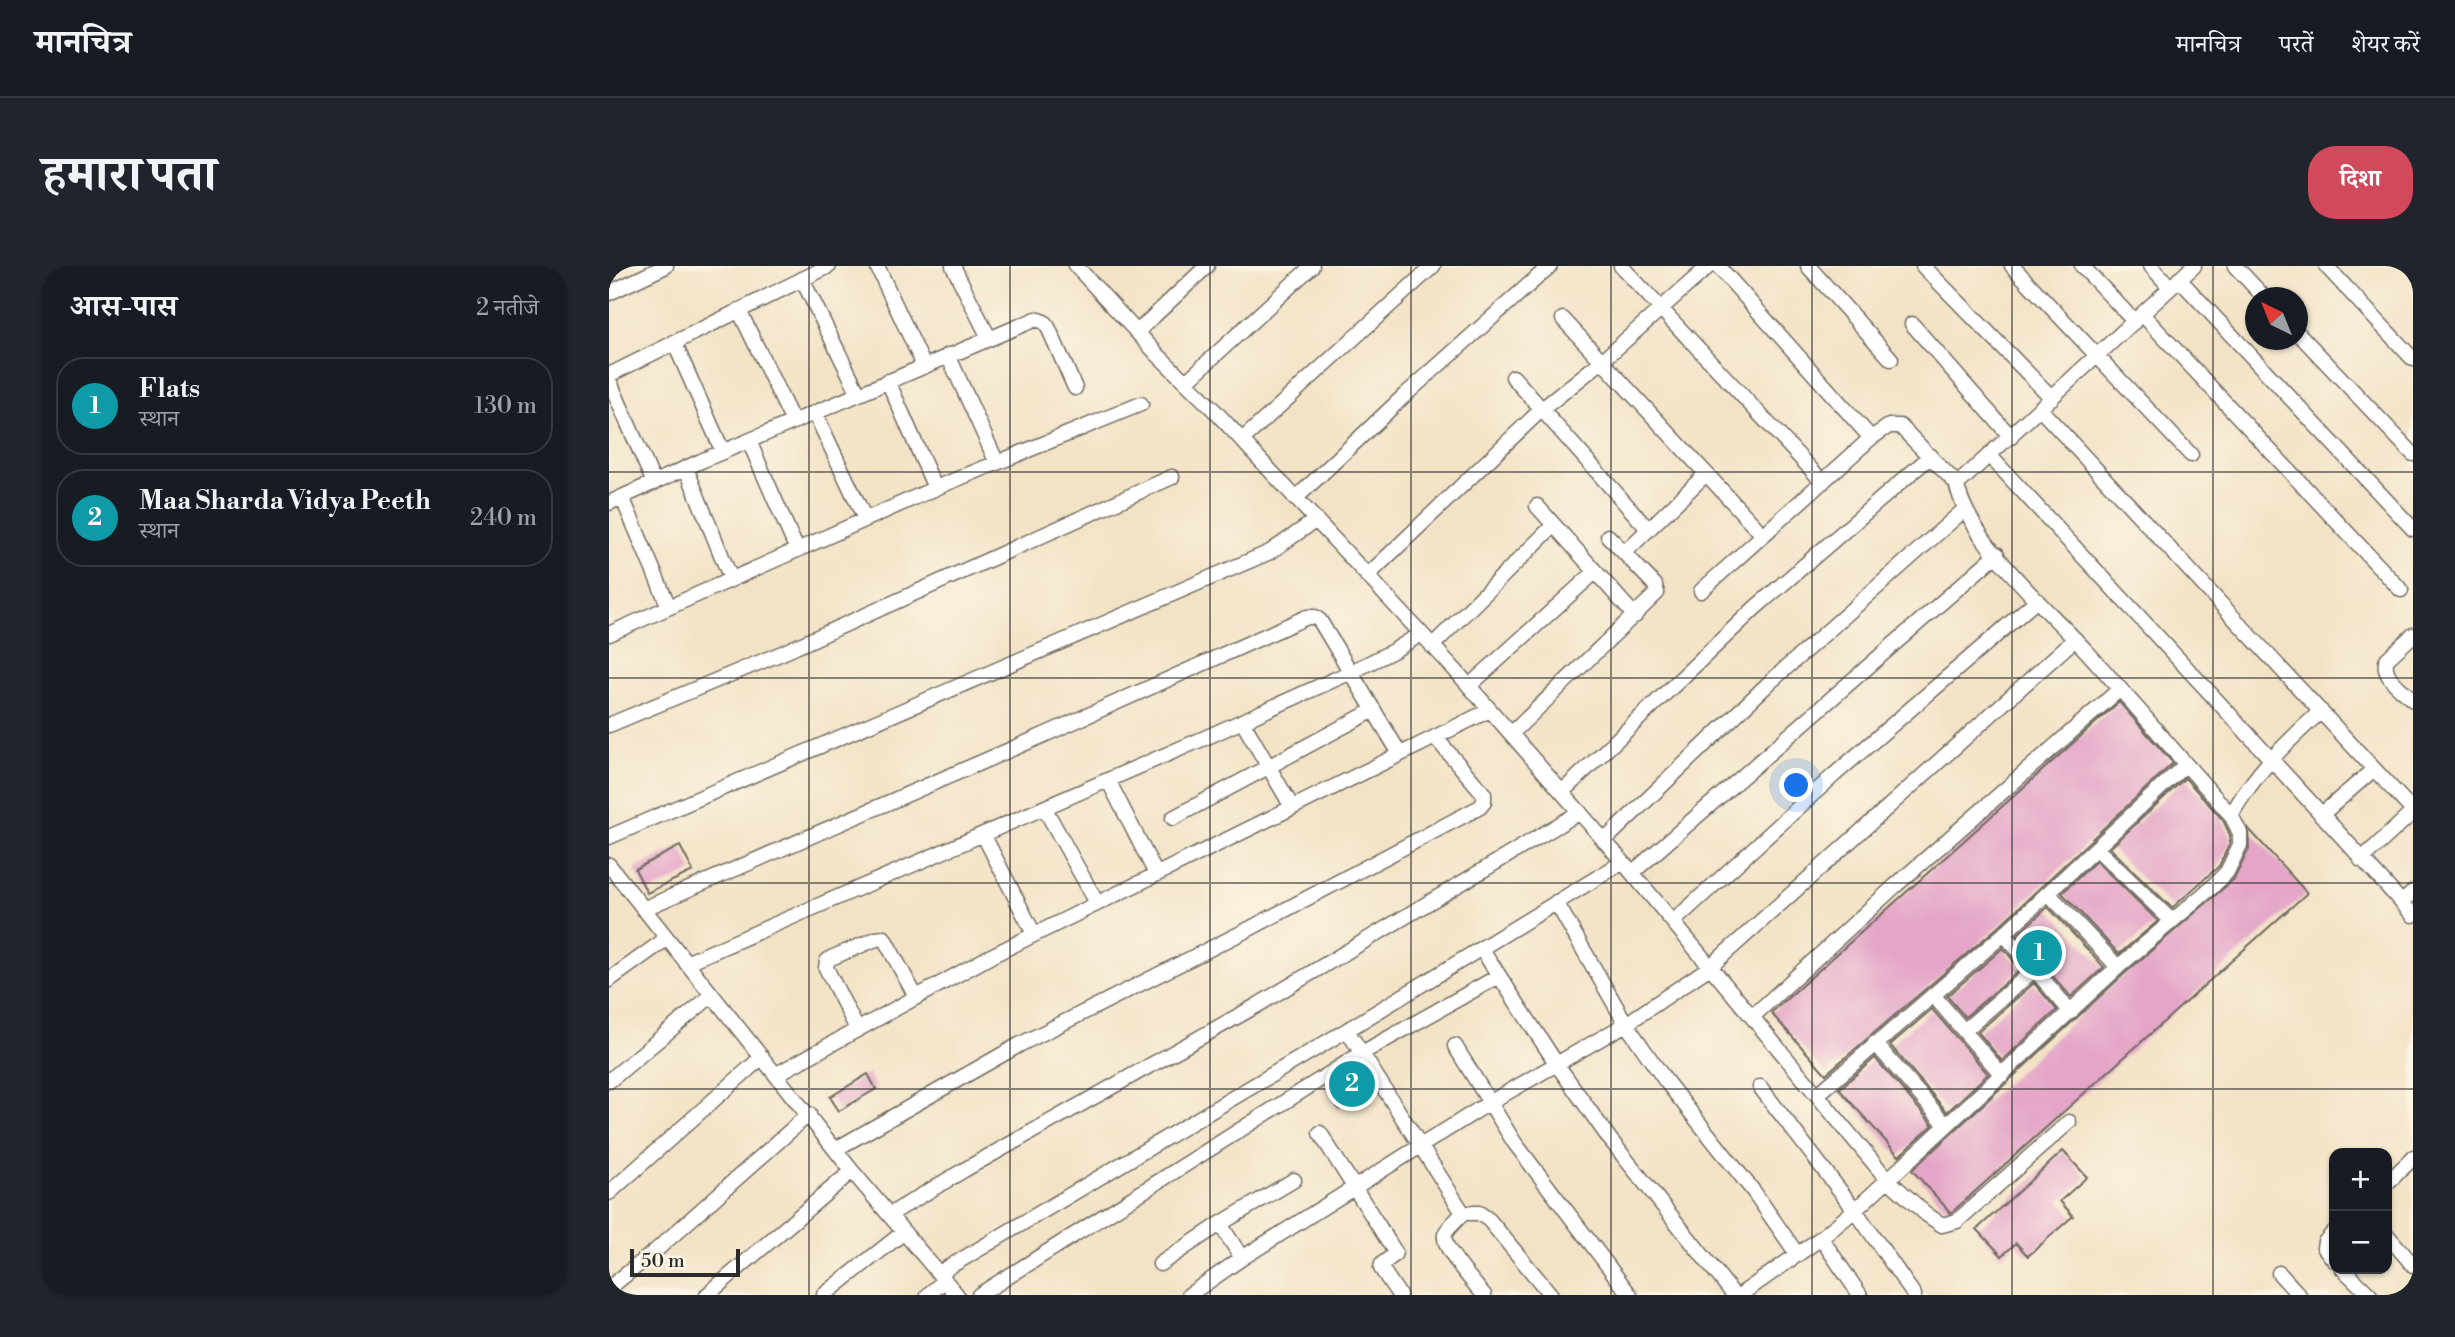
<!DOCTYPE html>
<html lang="hi">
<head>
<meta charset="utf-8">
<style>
  body { margin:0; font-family:"Libre Bodoni","Noto Serif Devanagari",serif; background:#20242c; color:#f1f3f6 }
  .controls { position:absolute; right:21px; bottom:21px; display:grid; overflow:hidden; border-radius:14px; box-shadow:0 2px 5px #0004 }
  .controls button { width:63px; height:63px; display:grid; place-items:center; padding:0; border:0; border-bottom:2px solid #363941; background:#171b24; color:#f1f3f6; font:35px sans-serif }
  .compass { position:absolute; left:1636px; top:21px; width:63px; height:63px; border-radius:50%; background:#171b24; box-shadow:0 2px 5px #0004; rotate:317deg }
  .scale { position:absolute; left:21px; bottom:18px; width:110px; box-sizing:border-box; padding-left:7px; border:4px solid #2b2b2b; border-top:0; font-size:19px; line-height:24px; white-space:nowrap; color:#2b2b2b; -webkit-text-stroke:5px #fcf5e5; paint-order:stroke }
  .you { position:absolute; left:1188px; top:520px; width:24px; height:24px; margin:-18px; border:5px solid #fff; border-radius:50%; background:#1a73e8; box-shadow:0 0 0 10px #1a73e833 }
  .badge { display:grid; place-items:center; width:46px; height:46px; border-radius:50%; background:#d1495b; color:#fff; font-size:23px; font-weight:700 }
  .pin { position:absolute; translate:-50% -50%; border:4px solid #fff; box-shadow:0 2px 7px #0006 }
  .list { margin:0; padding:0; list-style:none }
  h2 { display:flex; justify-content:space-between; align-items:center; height:91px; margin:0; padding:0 28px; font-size:30px }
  h2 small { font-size:23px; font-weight:400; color:#9ea1a6 }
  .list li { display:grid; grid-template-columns:46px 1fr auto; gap:21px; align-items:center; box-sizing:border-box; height:98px; margin:0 14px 14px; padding:0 14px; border:2px solid #363941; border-radius:28px }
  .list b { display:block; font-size:26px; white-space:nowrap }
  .list p { margin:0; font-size:23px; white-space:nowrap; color:#9ea1a6 }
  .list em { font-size:23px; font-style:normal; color:#9ea1a6 }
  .map { position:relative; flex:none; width:1804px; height:1029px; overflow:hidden; border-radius:28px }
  header { display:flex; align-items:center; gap:42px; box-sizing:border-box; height:98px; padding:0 35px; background:#171b24; border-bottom:2px solid #363941 }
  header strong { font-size:33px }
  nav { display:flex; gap:38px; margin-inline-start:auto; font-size:24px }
  .intro { display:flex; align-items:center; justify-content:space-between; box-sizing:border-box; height:168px; padding:0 42px }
  h1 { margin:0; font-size:49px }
  .button { padding:18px 32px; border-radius:28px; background:#d1495b; color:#fff; font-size:24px; font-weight:700 }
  main { display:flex; gap:42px; padding:0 42px }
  aside { flex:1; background:#171b24; border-radius:28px; box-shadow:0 2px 5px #0004 }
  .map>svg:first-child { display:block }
</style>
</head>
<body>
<header>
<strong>मानचित्र</strong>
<nav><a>मानचित्र</a><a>परतें</a><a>शेयर करें</a></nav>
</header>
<div class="intro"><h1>हमारा पता</h1><a class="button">दिशा</a></div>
<main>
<aside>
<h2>आस-पास<small>2 नतीजे</small></h2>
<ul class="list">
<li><span class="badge" style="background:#0f9aa8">1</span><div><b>Flats</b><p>स्थान</p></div><em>130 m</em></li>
<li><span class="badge" style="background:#0f9aa8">2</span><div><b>Maa Sharda Vidya Peeth</b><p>स्थान</p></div><em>240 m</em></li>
</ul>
</aside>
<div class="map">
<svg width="1804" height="1029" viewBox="0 0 1804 1029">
  <rect width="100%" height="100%" fill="#fcf5e5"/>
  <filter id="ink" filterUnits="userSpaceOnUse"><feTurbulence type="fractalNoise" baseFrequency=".0143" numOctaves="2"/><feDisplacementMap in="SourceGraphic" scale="14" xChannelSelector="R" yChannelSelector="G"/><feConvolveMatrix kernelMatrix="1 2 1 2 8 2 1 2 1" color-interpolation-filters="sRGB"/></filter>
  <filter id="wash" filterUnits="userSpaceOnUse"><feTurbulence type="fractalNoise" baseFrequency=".00686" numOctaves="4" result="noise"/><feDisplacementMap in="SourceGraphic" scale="28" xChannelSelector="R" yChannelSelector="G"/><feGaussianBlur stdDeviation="1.57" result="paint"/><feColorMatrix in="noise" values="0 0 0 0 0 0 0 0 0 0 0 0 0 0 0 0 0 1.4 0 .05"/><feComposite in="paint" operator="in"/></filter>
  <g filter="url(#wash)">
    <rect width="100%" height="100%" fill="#f3e3c6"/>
    <g id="blocks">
      <path fill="#e4a5c8" d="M1510 436 1564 497 1389 661 1217 808 1162 747Z
        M1576 512 1614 554 1621 569V577L1610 600 1563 642 1501 582Z
        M1639 562 1698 627 1342 947 1303 904 1515 708 1625 613 1640 583Z
        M71 580 84 605 38 627 26 603Z
        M1487 595 1549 655 1510 688 1453 627Z
        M1439 641 1495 701 1462 731 1408 669Z
        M1394 682 1412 703 1356 751 1338 730Z
        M1425 717 1448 744 1393 795 1369 766Z
        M1323 743 1379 808 1338 846 1281 779Z
        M1266 792 1324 859 1290 890 1230 823Z
        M750 800 764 823 730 843 717 821Z
        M259 808 267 823 230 845 221 831Z
        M1454 885 1478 911 1451 935 1464 950 1419 990 1407 977 1393 990 1368 963Z"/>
    </g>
  </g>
  <g filter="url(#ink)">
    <use href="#blocks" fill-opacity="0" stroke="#716b61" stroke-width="2"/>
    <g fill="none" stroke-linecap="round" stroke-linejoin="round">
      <g stroke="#716b61" stroke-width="17">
        <path id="minor" d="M268 0 315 100
          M344 0 380 72
          M467 0 549 89 605 144 847 405 1014 596 1278 913 1317 948 1333 959 1348 955 1460 856
          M1012 0 1214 216
          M1109 0 1262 172
          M1199 0 1282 93
          M1314 0 1443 132
          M1403 0 1582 189
          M1473 0 1526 56
          M1542 0 1561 21
          M1626 0 1656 32
          M1717 0 1804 93
          M193 13 250 128
          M1570 13 1804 263
          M0 27 57 0
          M130 44 184 156
          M1533 48 1792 324
          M954 53 1154 269
          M1303 58 1402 171
          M528 66 598 0
          M1688 66 1804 188
          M65 76 114 186
          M339 89 388 197
          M0 109 220 0
          M904 111 1039 263
          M0 114 45 217
          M279 115 326 222
          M577 116 703 0
          M1431 143 1804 545
          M206 147 256 253
          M633 174 824 0
          M140 175 188 284
          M1381 190C1522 343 1665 494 1804 649
          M77 202 122 313
          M13 231 60 341
          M686 233 796 129 941 0
          M0 237 92 195 427 53 435 56 439 61 466 122
          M928 240 1026 350
          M1015 287 1097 208
          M758 310 932 144 993 95 1100 0
          M1092 325 1262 172 1280 160H1291L1345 215H1352L1585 0
          M0 368 336 218 532 138
          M1804 369 1778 393C1771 410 1793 423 1804 434
          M823 380 945 259
          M860 420 986 306
          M633 455 683 541
          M0 459 173 387 563 211
          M902 468 1048 327 1046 319 999 270
          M499 514 547 608
          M953 526 1147 341 1322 190
          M436 543 488 637
          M1622 549C1648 504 1675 479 1712 445
          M1712 549 1765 503
          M564 552 765 444
          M375 570 425 668
          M0 571 661 286 707 254
          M995 575 1159 418 1356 243
          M1488 583 1563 655
          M1752 594 1804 546
          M0 599 243 905 348 1029
          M1023 607 1388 288
          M1439 627 1509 701
          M947 636 1017 758 1056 814 1145 926 1188 988
          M1793 637 1804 626
          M34 643 435 469 698 351H706L711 355 791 488
          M1064 656 1225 509 1428 334
          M1395 668 1462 746
          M872 682 949 800 1000 872 1125 1029
          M77 697 598 471 742 406 784 385 812 368
          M0 714 57 673
          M1324 729 1393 809
          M1143 751 1286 620 1511 423
          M248 763 217 702 218 695 222 692 267 673 275 672 307 731
          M738 764 854 947C849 953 839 961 836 968 832 982 866 1018 875 1029
          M1355 765 1425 704
          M1266 777 1337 859
          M846 780 905 876 1021 1029
          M168 808 382 690 881 444
          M0 815 102 730
          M1151 821 1246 944 1305 1029
          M1208 829 1395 668 1576 499
          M711 867 786 986 785 989 773 998 772 1002 790 1029
          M227 883 410 779 640 663 871 541 875 536V528L826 471
          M1778 917 1804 892
          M0 927 153 791
          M854 947H870L880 954 942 1029
          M280 949 355 904 647 740 971 546
          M611 958 633 992
          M1725 966 1716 976 1715 981 1725 994
          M1778 969 1804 999
          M1212 972 1251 1029
          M551 998 611 958 685 914
          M1734 1003 1761 1029
          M330 1007 738 764 1014 596
          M1670 1007 1690 1029
          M0 1022 44 987 200 848
          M98 1029 243 905
          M215 1029 295 966
          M319 1029 336 1014
          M370 1029 753 787 890 710
          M580 1029 633 992 880 837 1017 758 1101 701 1466 373
          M1131 1029 1212 972 1246 944 1509 701 1602 622 1618 606 1631 579V567L1622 549C1574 496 1528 441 1480 388 1439 343 1359 276 1347 216"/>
      </g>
      <use href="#minor" stroke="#fff" stroke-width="14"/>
    </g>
  </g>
  <path fill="none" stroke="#2b2b2b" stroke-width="2" stroke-opacity="0.55" d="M200 0V1029M401 0V1029M601 0V1029M802 0V1029M1002 0V1029M1203 0V1029M1403 0V1029M1604 0V1029M0 206H1804M0 412H1804M0 617H1804M0 823H1804"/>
</svg>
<div class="controls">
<button>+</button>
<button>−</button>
</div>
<svg class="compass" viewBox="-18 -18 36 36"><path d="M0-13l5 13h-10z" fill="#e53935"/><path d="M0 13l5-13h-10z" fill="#9ea1a6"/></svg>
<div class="scale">50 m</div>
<div class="you"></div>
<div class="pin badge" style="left:1430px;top:687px;background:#0f9aa8">1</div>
<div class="pin badge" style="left:743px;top:818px;background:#0f9aa8">2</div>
</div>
</main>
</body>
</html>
